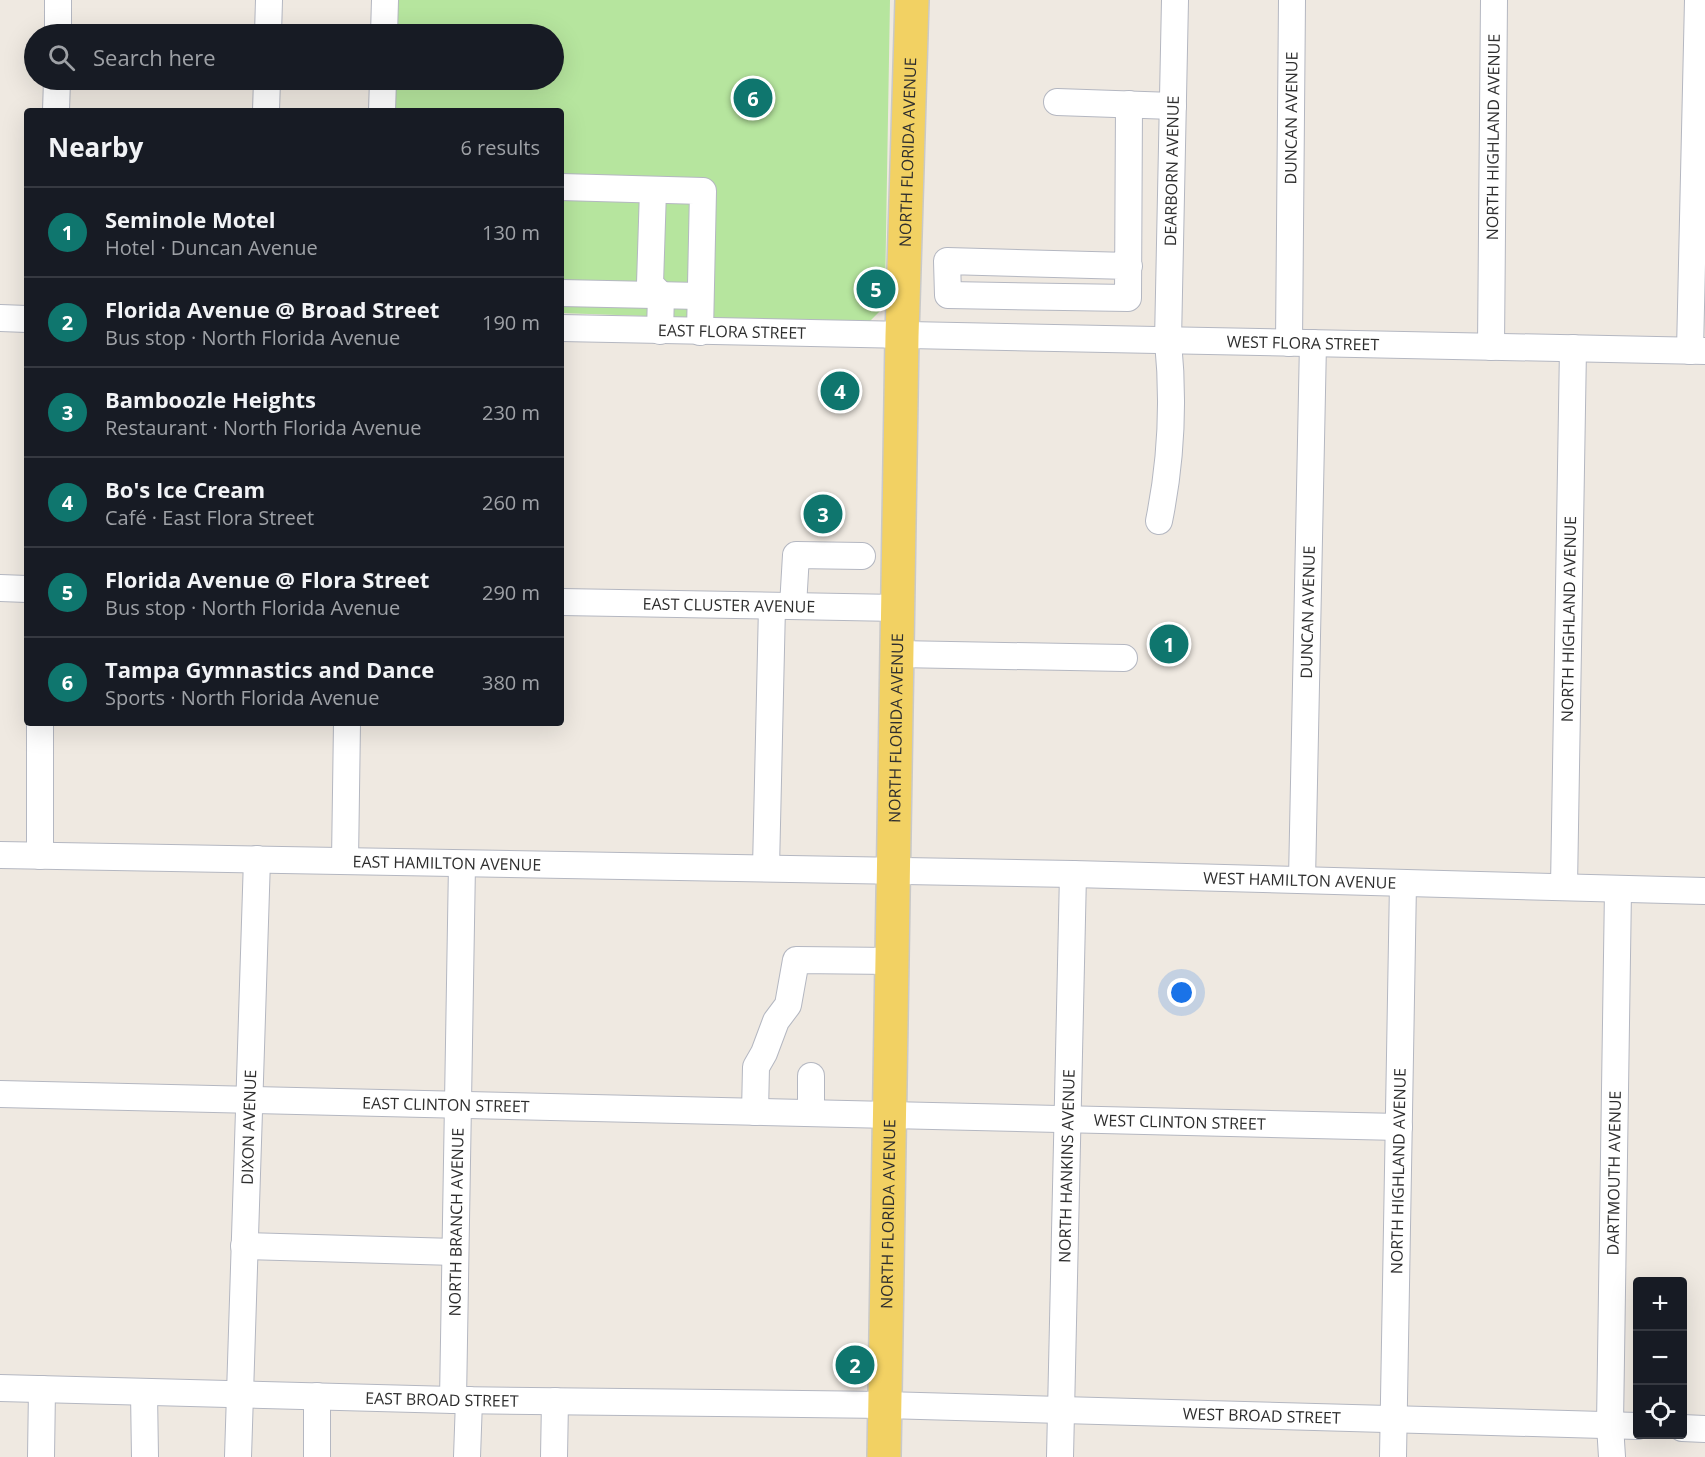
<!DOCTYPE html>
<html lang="en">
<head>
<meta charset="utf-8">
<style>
  body { margin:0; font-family:"Open Sans",sans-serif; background:#242831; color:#f1f3f6 }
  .controls { position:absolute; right:18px; bottom:18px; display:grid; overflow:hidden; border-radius:6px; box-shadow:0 6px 24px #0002 }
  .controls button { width:54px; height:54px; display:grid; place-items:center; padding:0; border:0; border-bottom:2px solid #363941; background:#171b24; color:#f1f3f6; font:30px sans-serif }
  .you { position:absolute; left:1182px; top:993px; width:21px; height:21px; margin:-15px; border:4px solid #fff; border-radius:50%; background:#1a73e8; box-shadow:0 0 0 9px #1a73e833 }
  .badge { display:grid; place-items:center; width:39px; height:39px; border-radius:50%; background:#0f766e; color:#fff; font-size:20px; font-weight:700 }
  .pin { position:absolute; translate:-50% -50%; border:3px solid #fff; box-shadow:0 2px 6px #0006 }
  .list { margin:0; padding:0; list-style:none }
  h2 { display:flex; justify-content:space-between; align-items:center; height:78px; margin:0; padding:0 24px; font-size:26px }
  h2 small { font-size:20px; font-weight:400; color:#9ea1a6 }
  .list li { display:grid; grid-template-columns:39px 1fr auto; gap:18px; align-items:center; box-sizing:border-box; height:90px; padding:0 24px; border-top:2px solid #363941 }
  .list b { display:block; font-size:22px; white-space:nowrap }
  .list p { margin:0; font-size:20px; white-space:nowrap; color:#9ea1a6 }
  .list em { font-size:20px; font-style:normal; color:#9ea1a6 }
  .icon { flex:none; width:33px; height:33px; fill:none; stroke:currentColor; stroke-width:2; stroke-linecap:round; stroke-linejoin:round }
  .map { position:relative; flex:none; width:1705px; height:1457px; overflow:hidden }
  .search { position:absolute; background:#171b24; box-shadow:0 6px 24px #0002; left:24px; top:24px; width:540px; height:66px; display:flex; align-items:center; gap:15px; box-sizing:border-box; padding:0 21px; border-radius:33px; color:#9ea1a6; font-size:22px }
  .panel { position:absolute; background:#171b24; box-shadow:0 6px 24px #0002; left:24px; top:108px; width:540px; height:618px; border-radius:6px }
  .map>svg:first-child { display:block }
</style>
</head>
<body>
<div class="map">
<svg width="1705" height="1457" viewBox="0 0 1705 1457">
  <rect width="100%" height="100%" fill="#efe9e1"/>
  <path fill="#b6e59e" d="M373 0H890L885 294 881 310 867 324 561 313V111H370L371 80H554V34H372Z"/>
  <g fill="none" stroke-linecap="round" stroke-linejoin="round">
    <g stroke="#b4b7c1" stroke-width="28">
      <g id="minor">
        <path d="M58 34V0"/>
        <path d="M268 34 269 0"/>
        <path d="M384 34 385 0"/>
        <path d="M1057 102 1173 106"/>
        <path d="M56 111 57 80"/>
        <path d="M266 111 267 80"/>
        <path d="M382 111 383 80"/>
        <path d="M561 187 703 191 700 332"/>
        <path d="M653 190 650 284 661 295 660 331"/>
        <path d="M1129 266 947 261 948 295 1128 298 1129 104"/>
        <path d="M561 293 700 296"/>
        <path d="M0 318 27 319"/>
        <path id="s1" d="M561 328 1705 351"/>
        <path id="s2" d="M1289 343 1292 0"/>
        <path id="s3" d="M1491 347 1494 0"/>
        <path d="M1690 351 1698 0"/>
        <path id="s4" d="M1159 521C1171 462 1174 401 1168 341L1175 0"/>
        <path d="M0 588 27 589"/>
        <path id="s5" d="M561 602 898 608"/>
        <path d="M793 606 796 555 862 556"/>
        <path d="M897 654 1124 658"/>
        <path d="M40 723V856"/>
        <path id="s6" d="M0 855 1073 874 1705 891"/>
        <path d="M345 861 347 723"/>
        <path d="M766 868 772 606"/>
        <path id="s7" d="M1302 880 1313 343"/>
        <path id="s8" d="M1564 887 1573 348"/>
        <path id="s9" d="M0 1094 1399 1127"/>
        <path d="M755 1112 756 1067 764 1053 776 1021 788 1005 796 960 893 961"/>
        <path d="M811 1113V1076"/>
        <path d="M244 1246 455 1252"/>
        <path id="s10" d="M0 1388 453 1400 885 1405 1638 1426"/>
        <path d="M144 1392 145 1457"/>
        <path id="s11" d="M453 1400 462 864"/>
        <path d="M1682 1428 1705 1429"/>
        <path d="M317 1456V1396"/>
        <path d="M41 1457 42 1389"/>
        <path id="s12" d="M238 1457 257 859"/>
        <path d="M467 1457 469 1400"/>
        <path d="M554 1457 555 1401"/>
        <path id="s13" d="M1060 1457 1073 874"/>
        <path id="s14" d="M1393 1457 1403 883"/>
        <path id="s15" d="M1612 1457 1610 1425 1618 889"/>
      </g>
    </g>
    <g stroke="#c9c9c9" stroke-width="36">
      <g id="major">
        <path id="s16" d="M884 1457 902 336 912 0"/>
      </g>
    </g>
    <use href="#minor" stroke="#fff" stroke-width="26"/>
    <use href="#major" stroke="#f2d163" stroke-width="33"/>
  </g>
  <g text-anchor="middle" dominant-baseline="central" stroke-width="6" stroke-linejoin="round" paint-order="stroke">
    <g font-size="16" fill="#2e2e2e" stroke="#fff">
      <text stroke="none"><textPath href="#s2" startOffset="225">DUNCAN AVENUE</textPath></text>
      <text stroke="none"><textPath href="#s3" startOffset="210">NORTH HIGHLAND AVENUE</textPath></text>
      <text stroke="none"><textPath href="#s16" startOffset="1305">NORTH FLORIDA AVENUE</textPath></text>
      <text stroke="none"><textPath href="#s4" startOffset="351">DEARBORN AVENUE</textPath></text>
      <text stroke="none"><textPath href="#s1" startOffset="171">EAST FLORA STREET</textPath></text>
      <text stroke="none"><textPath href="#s1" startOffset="742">WEST FLORA STREET</textPath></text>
      <text stroke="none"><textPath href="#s5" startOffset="168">EAST CLUSTER AVENUE</textPath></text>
      <text stroke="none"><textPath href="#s7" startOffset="268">DUNCAN AVENUE</textPath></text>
      <text stroke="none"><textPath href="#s8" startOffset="268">NORTH HIGHLAND AVENUE</textPath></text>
      <text stroke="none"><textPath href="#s16" startOffset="729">NORTH FLORIDA AVENUE</textPath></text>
      <text stroke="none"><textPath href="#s6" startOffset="447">EAST HAMILTON AVENUE</textPath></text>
      <text stroke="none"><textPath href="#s6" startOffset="1300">WEST HAMILTON AVENUE</textPath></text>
      <text stroke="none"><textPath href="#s9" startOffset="446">EAST CLINTON STREET</textPath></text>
      <text stroke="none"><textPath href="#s9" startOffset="1180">WEST CLINTON STREET</textPath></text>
      <text stroke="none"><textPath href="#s12" startOffset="330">DIXON AVENUE</textPath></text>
      <text stroke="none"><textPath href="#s13" startOffset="291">NORTH HANKINS AVENUE</textPath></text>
      <text stroke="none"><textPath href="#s14" startOffset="286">NORTH HIGHLAND AVENUE</textPath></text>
      <text stroke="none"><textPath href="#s15" startOffset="284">DARTMOUTH AVENUE</textPath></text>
      <text stroke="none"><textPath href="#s16" startOffset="243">NORTH FLORIDA AVENUE</textPath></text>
      <text stroke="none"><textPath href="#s11" startOffset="178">NORTH BRANCH AVENUE</textPath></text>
      <text stroke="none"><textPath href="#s10" startOffset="442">EAST BROAD STREET</textPath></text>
      <text stroke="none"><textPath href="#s10" startOffset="1262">WEST BROAD STREET</textPath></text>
    </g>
  </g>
</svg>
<div class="controls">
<button>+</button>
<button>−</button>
<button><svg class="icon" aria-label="locate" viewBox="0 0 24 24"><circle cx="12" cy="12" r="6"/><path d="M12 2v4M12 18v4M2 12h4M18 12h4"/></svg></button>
</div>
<div class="you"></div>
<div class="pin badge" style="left:1169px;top:644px">1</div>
<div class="pin badge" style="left:855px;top:1365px">2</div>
<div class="pin badge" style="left:823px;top:514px">3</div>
<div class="pin badge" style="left:840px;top:391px">4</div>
<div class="pin badge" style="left:876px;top:289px">5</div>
<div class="pin badge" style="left:753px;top:98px">6</div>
<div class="search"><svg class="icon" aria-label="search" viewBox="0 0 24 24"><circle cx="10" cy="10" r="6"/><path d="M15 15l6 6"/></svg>Search here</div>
<section class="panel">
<h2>Nearby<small>6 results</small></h2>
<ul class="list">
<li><span class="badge">1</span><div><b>Seminole Motel</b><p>Hotel · Duncan Avenue</p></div><em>130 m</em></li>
<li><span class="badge">2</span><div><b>Florida Avenue @ Broad Street</b><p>Bus stop · North Florida Avenue</p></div><em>190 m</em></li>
<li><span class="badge">3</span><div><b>Bamboozle Heights</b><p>Restaurant · North Florida Avenue</p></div><em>230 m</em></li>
<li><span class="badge">4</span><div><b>Bo's Ice Cream</b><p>Café · East Flora Street</p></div><em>260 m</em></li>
<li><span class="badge">5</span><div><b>Florida Avenue @ Flora Street</b><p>Bus stop · North Florida Avenue</p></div><em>290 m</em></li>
<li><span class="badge">6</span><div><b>Tampa Gymnastics and Dance</b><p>Sports · North Florida Avenue</p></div><em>380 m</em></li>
</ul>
</section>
</div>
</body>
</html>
